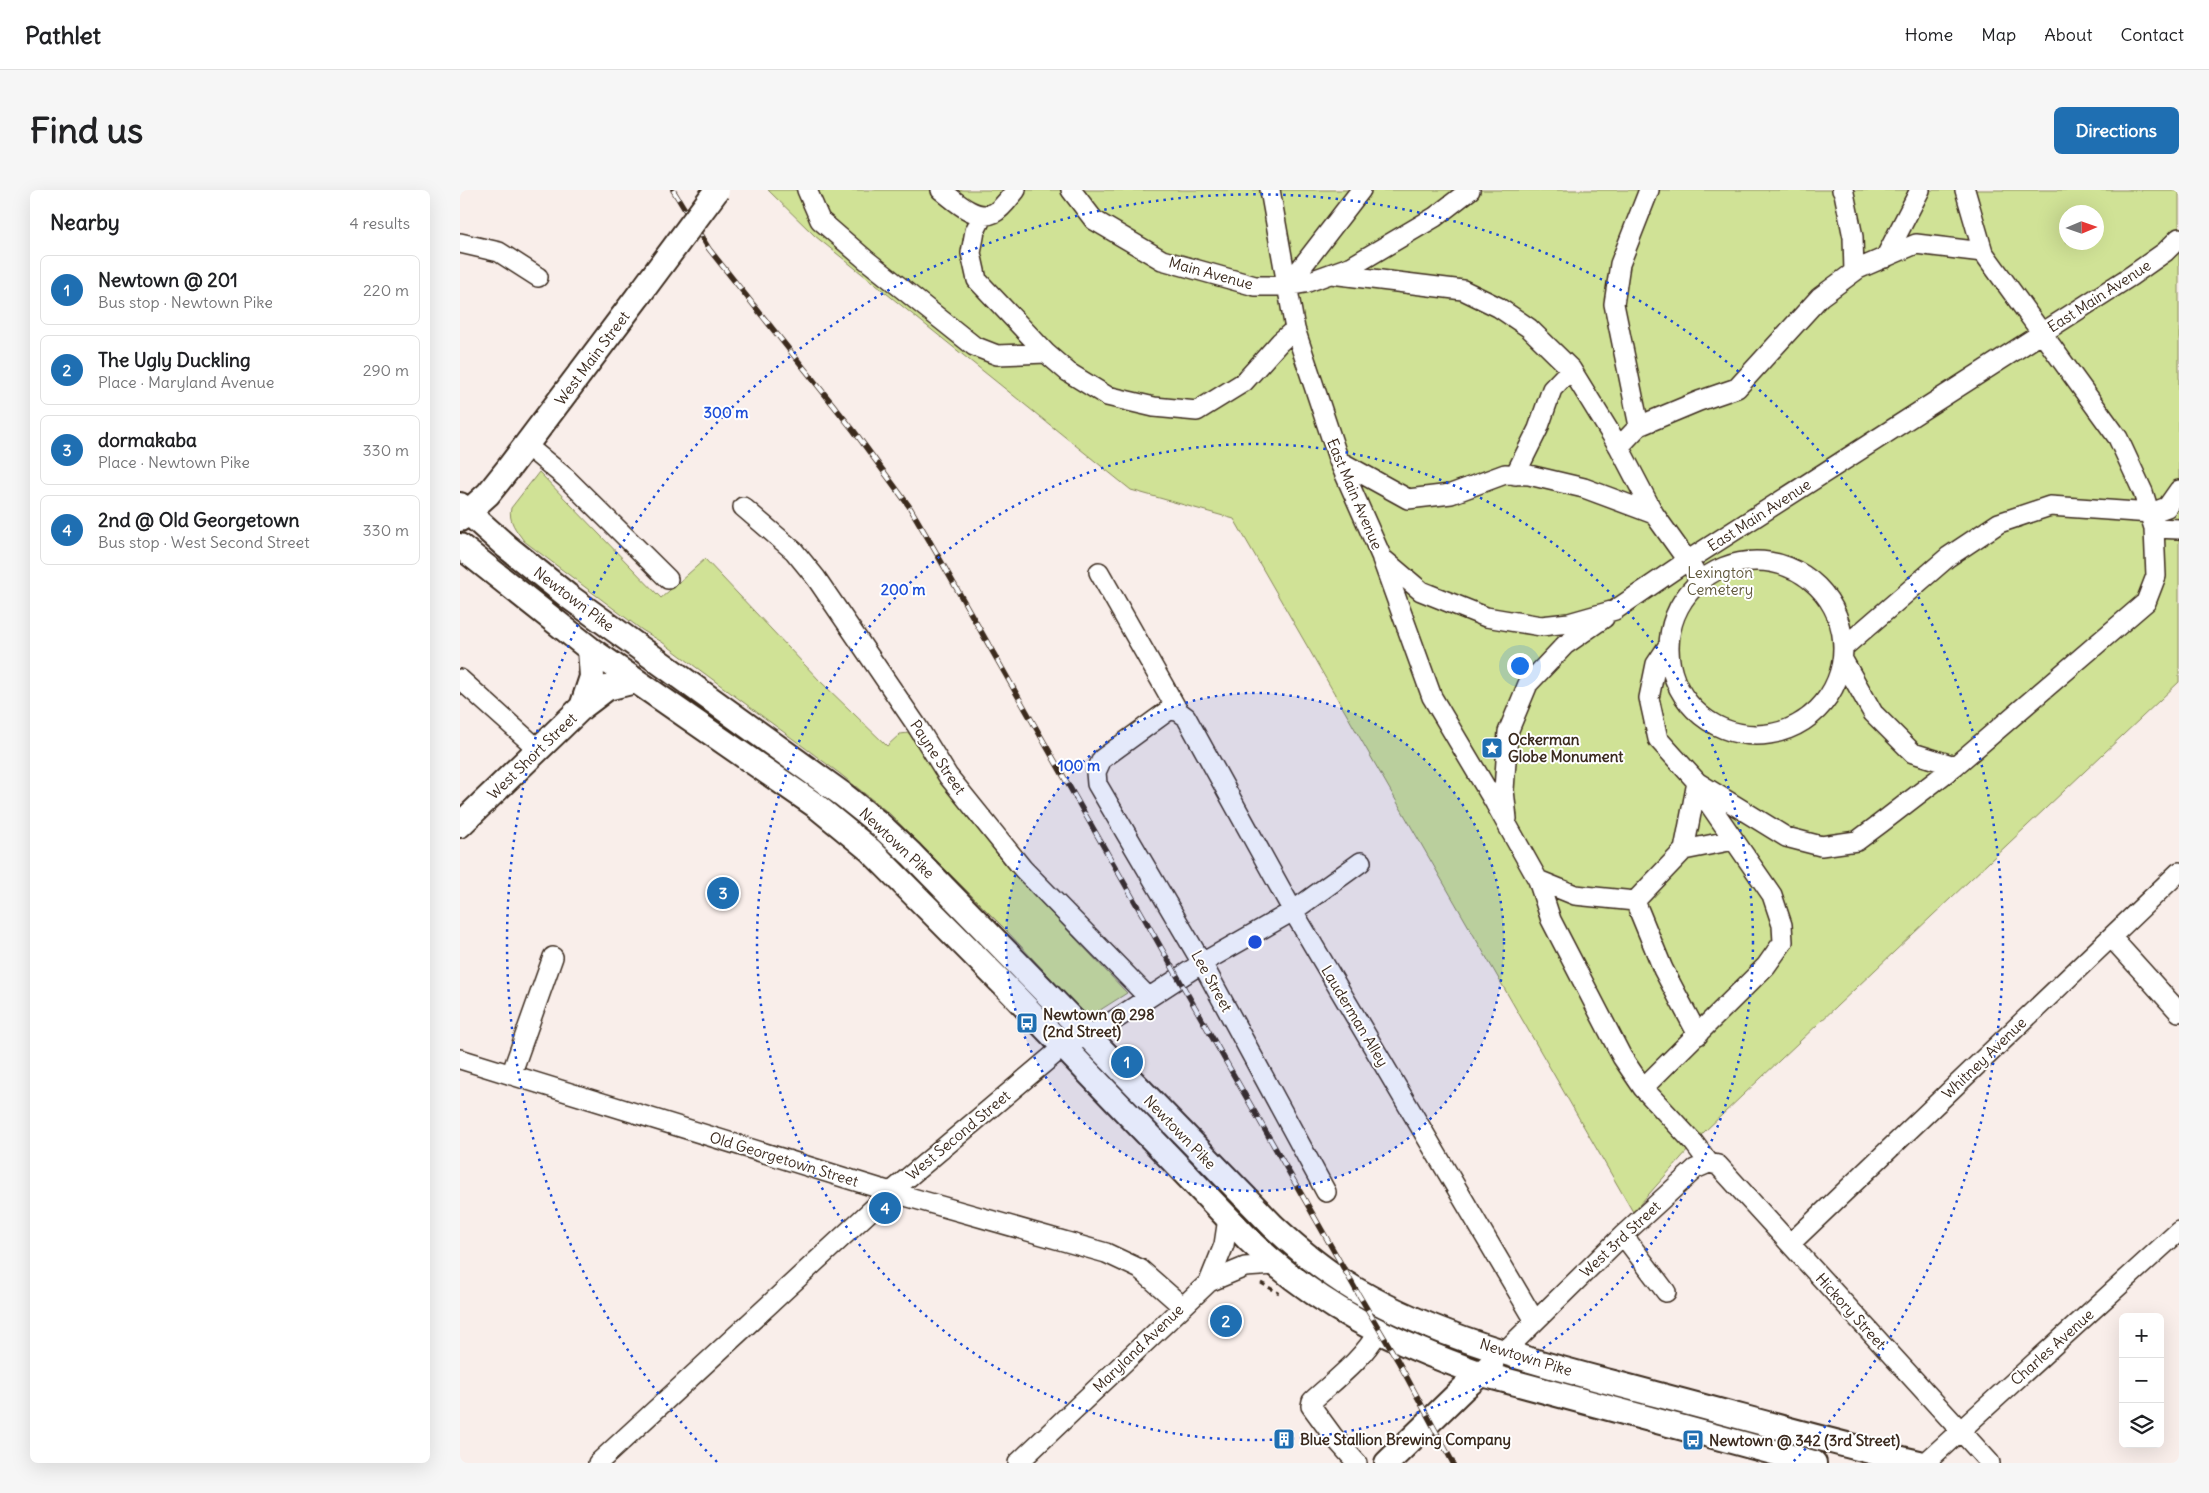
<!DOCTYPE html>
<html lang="en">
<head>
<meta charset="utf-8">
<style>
  body { margin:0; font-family:Delius,sans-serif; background:#f6f6f6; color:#202124 }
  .controls { position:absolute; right:15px; bottom:15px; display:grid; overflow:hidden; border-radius:8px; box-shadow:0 5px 20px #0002 }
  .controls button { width:45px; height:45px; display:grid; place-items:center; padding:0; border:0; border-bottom:1px solid #e0e0e0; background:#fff; color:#202124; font:25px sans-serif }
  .compass { position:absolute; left:1599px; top:15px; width:45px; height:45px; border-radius:50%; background:#fff; box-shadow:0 5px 20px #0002; rotate:88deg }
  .you { position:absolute; left:1059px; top:475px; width:18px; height:18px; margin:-12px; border:4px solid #fff; border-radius:50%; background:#1a73e8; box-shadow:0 0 0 8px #1a73e833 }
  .badge { display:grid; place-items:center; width:32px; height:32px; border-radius:50%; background:#1f6fb2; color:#fff; font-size:16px; font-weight:700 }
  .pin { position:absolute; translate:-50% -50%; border:2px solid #fff; box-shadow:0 1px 5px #0006 }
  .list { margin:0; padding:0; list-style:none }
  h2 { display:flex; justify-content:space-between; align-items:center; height:65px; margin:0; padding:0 20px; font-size:21px }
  h2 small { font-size:16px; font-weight:400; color:#757577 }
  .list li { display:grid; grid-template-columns:32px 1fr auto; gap:15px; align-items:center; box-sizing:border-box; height:70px; margin:0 10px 10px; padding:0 10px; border:1px solid #e0e0e0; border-radius:8px }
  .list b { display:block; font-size:19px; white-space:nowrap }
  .list p { margin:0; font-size:16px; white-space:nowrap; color:#757577 }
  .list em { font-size:16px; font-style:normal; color:#757577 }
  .icon { flex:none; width:28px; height:28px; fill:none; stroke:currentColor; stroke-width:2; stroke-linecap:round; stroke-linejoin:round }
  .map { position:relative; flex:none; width:1719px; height:1273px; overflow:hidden; border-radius:8px }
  header { display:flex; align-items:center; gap:30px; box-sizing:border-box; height:70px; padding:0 25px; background:#fff; border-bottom:1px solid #e0e0e0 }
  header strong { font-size:24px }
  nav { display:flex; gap:28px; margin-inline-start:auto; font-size:18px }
  .intro { display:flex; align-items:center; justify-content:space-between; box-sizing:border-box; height:120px; padding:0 30px }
  h1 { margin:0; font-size:35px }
  .button { padding:12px 22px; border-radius:8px; background:#1f6fb2; color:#fff; font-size:18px; font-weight:700 }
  main { display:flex; gap:30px; padding:0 30px }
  aside { flex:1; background:#fff; border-radius:8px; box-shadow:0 5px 20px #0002 }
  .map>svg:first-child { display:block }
</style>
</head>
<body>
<header>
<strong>Pathlet</strong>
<nav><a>Home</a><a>Map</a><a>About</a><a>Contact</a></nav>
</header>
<div class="intro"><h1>Find us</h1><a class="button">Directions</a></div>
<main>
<aside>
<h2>Nearby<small>4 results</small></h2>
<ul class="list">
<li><span class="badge">1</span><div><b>Newtown @ 201</b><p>Bus stop · Newtown Pike</p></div><em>220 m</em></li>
<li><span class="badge">2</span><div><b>The Ugly Duckling</b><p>Place · Maryland Avenue</p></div><em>290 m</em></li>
<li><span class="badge">3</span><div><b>dormakaba</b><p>Place · Newtown Pike</p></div><em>330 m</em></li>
<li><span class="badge">4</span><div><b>2nd @ Old Georgetown</b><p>Bus stop · West Second Street</p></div><em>330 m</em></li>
</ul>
</aside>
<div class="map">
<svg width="1719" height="1273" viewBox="0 0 1719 1273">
  <rect width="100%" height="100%" fill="#f9eeea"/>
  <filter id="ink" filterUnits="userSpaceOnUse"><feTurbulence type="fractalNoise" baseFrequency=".02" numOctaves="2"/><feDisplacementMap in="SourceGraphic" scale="10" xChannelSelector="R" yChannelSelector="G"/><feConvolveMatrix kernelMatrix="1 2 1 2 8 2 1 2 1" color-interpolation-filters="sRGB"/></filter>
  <g filter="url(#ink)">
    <path fill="#d0e296" stroke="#86865a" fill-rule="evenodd" d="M308 0H1719V492L1244 942 1173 1022 774 329 671 300 355 46ZM1606 22H1636V52H1606Z
      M79 282 201 408 245 369 360 491 427 556 440 544 449 543 474 581 544 673 667 803 637 822 623 823 546 740 430 624 379 583 202 452 182 440 64 351C56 340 48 331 51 318Z"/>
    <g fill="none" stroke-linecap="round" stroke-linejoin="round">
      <g stroke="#3b2a1e" stroke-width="22">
        <path id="minor" d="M347 0 360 30 405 69 514 156 537 165 586 163 608 182 647 206 694 217 737 221 784 192 820 152 835 139
          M481 0C494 10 516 32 534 23 542 19 550 7 556 0
          M611 0 634 30 702 70 795 96H827L845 93 892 76 975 27 1010 0
          M810 0 835 139 879 271 922 368 961 401 1026 427 1081 436 1109 433 1155 420 1227 371 1671 86 1705 62 1719 48
          M1382 0 1384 3 1393 47 1394 82
          M1505 0 1523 62
          M523 25 515 41 511 63 517 90 586 163
          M0 53 39 62 78 87
          M1425 68 1460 0
          M871 84 1003 100 1038 117 1069 138 1111 179 1159 257 1194 324 1234 380
          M827 96 901 0
          M1179 236 1154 114 1160 74 1189 0
          M66 255 106 288 208 389
          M1159 257 1179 236 1239 211 1277 198 1360 107 1398 79 1456 54 1523 62 1658 248 1683 302 1694 338 1696 386 1686 412 1495 576 1421 633 1397 651 1361 656 1326 647 1237 592 1198 549 1189 508 1196 474 1208 456
          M879 271 948 309 991 304 1045 284 1069 285 1124 298 1194 324
          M1055 285 1078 239 1092 199 1111 179
          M283 317 334 361 356 388 457 536 488 586 563 679 688 807
          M1694 338 1719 339
          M922 369 972 507 1035 613 1078 690 1115 705 1175 711 1224 660 1237 592
          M1209 458a87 87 0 1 1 174 0a87 87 0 1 1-174 0Z
          M639 382 718 521
          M1384 457 1488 367 1539 333 1590 316 1691 323 1707 317 1719 300
          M1383 470 1413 523 1453 563 1495 576
          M0 489 79 560
          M1047 629 1044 600 1048 542 1068 494 1105 455 1144 428
          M1224 660 1274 650
          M1078 690 1091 730 1162 867 1183 898 1234 953 1249 973
          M1175 711 1203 779 1238 845
          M1651 747 1719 822
          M0 869 431 1002 646 1063 680 1079 722 1116
          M51 885 93 767
          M1183 898 1306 776 1323 752 1322 735 1312 705 1245 608 1237 593
          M1249 973 1258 975 1530 1273
          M866 1002 742 773 637 594 636 582 642 569 709 520 718 521 726 527 833 721 1075 1131
          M1163 1045 1206 1102
          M1330 1054 1719 682
          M749 1092 764 1055 768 1028
          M1044 1162 1163 1045 1235 979 1249 973
          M138 1273 431 1002 603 857 639 840 742 773 833 721 901 672
          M558 1273 749 1092 785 1077 815 1075
          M897 1273 873 1246 851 1216 852 1211C875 1190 902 1170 918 1142
          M1465 1273 1719 1041"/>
      </g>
      <g stroke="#3b2a1e" stroke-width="28">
        <path id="major" d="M0 315 47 357 108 406 382 604 417 632 451 664 813 1036C839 1060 865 1082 896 1100 987 1153 1095 1177 1195 1204 1283 1227 1370 1252 1459 1273
          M0 329 28 304 48 279 179 105
          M0 356 130 459 355 615 410 660 552 803 789 1050C859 1117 931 1152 1022 1184L1354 1273
          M122 517 132 487 130 459
          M0 635 122 517 147 498 175 491
          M927 1273 1005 1197 1031 1175"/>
      </g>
      <path stroke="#3b2a1e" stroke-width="3" stroke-dasharray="5 4" stroke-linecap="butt" d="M801 1093 819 1103"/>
      <use href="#minor" stroke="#fff" stroke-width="19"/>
      <use href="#major" stroke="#fff" stroke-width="24"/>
      <g stroke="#3b2a1e" stroke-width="5.5">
        <path id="rail" d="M213 0 249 59 394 241 449 316 469 350 896 1100 938 1171 993 1273"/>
      </g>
      <use href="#rail" stroke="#fff" stroke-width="4" stroke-dasharray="11" stroke-linecap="butt"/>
      <g stroke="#3b2a1e" stroke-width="28" stroke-linecap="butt">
        <path id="major-bridge" d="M179 105 257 0"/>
      </g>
      <use href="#major-bridge" stroke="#fff" stroke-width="24"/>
    </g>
  </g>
  <circle cx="795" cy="752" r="249" fill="#1d4ed8" fill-opacity=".12"/>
  <g fill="none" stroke="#1d4ed8" stroke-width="2.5" stroke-dasharray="2.5 5">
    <circle cx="795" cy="752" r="249"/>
    <circle cx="795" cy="752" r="498"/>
    <path d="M257 1272A748 748 0 1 1 1333 1272"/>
  </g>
  <defs>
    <g id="sight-square" transform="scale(1.125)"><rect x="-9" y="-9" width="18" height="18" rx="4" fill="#1f6fb2" stroke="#fff"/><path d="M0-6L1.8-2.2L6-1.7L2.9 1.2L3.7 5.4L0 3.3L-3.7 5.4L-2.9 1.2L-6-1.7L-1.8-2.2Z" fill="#fff"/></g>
    <g id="bus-square" transform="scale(1.125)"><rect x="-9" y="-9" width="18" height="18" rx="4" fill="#1f6fb2" stroke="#fff"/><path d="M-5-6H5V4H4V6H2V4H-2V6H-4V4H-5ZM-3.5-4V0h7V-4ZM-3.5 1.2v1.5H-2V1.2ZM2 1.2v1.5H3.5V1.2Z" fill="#fff"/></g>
    <g id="building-square" transform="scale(1.125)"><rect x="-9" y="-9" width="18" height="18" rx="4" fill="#1f6fb2" stroke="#fff"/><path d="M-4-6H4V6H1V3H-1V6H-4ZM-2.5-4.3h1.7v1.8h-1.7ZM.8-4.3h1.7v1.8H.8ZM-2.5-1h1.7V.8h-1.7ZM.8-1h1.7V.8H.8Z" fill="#fff"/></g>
  </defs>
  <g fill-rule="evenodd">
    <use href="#sight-square" x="1032" y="558"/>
    <use href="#bus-square" x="567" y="833"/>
    <use href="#building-square" x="824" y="1249"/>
    <use href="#bus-square" x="1233" y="1250"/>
  </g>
  <g text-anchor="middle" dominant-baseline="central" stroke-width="4" stroke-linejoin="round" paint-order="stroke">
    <g font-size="15" fill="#3b2a1e" stroke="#fff">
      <text transform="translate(751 83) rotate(15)">Main Avenue</text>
      <text transform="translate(1639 106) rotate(-33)">East Main Avenue</text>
      <text transform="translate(132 168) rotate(-53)">West Main Street</text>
      <text transform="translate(895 304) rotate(67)">East Main Avenue</text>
      <text transform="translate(1299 325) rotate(-33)">East Main Avenue</text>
      <text transform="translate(114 409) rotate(37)">Newtown Pike</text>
      <text transform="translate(72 566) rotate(-44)">West Short Street</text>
      <text transform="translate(478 567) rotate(56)">Payne Street</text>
      <text transform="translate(437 653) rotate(43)">Newtown Pike</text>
      <text transform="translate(752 791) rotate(61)">Lee Street</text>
      <text transform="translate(895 826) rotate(59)">Lauderman Alley</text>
      <text transform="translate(1524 868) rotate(-44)">Whitney Avenue</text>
      <text transform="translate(720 942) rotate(46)">Newtown Pike</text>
      <text transform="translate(498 945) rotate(-40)">West Second Street</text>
      <text transform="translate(324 969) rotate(17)">Old Georgetown Street</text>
      <text transform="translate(1160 1049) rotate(-43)">West 3rd Street</text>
      <text transform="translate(1391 1121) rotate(48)">Hickory Street</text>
      <text transform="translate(1592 1157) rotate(-42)">Charles Avenue</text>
      <text transform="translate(678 1158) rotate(-44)">Maryland Avenue</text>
      <text transform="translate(1066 1167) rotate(17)">Newtown Pike</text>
    </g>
    <g font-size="15" fill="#60583c" stroke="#fff">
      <text x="1260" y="382">Lexington<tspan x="1260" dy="17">Cemetery</tspan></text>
    </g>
    <g font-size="15" font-weight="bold" fill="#3b2a1e" stroke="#fff" text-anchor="start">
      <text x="1048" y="549">Ockerman<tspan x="1048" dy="17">Globe Monument</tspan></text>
      <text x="583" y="824">Newtown @ 298<tspan x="583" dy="17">(2nd Street)</tspan></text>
      <text x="840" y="1249">Blue Stallion Brewing Company</text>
      <text x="1249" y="1250">Newtown @ 342 (3rd Street)</text>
    </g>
  </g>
  <circle cx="795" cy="752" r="8" fill="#1d4ed8" stroke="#fff" stroke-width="2.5"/>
  <g font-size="15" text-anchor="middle" font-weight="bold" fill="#1d4ed8" stroke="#fff" stroke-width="4" stroke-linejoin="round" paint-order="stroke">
    <text x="266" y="228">300 m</text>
    <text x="443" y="405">200 m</text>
    <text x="619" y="581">100 m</text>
  </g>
</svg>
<div class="controls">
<button>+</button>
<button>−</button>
<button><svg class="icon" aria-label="layers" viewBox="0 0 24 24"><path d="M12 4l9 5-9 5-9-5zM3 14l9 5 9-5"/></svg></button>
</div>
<svg class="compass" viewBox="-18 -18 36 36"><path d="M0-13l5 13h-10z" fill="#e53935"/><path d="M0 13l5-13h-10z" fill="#757577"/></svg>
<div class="you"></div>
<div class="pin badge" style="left:667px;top:872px">1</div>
<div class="pin badge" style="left:766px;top:1131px">2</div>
<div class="pin badge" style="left:263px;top:703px">3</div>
<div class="pin badge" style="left:425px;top:1018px">4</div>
</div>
</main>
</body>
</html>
